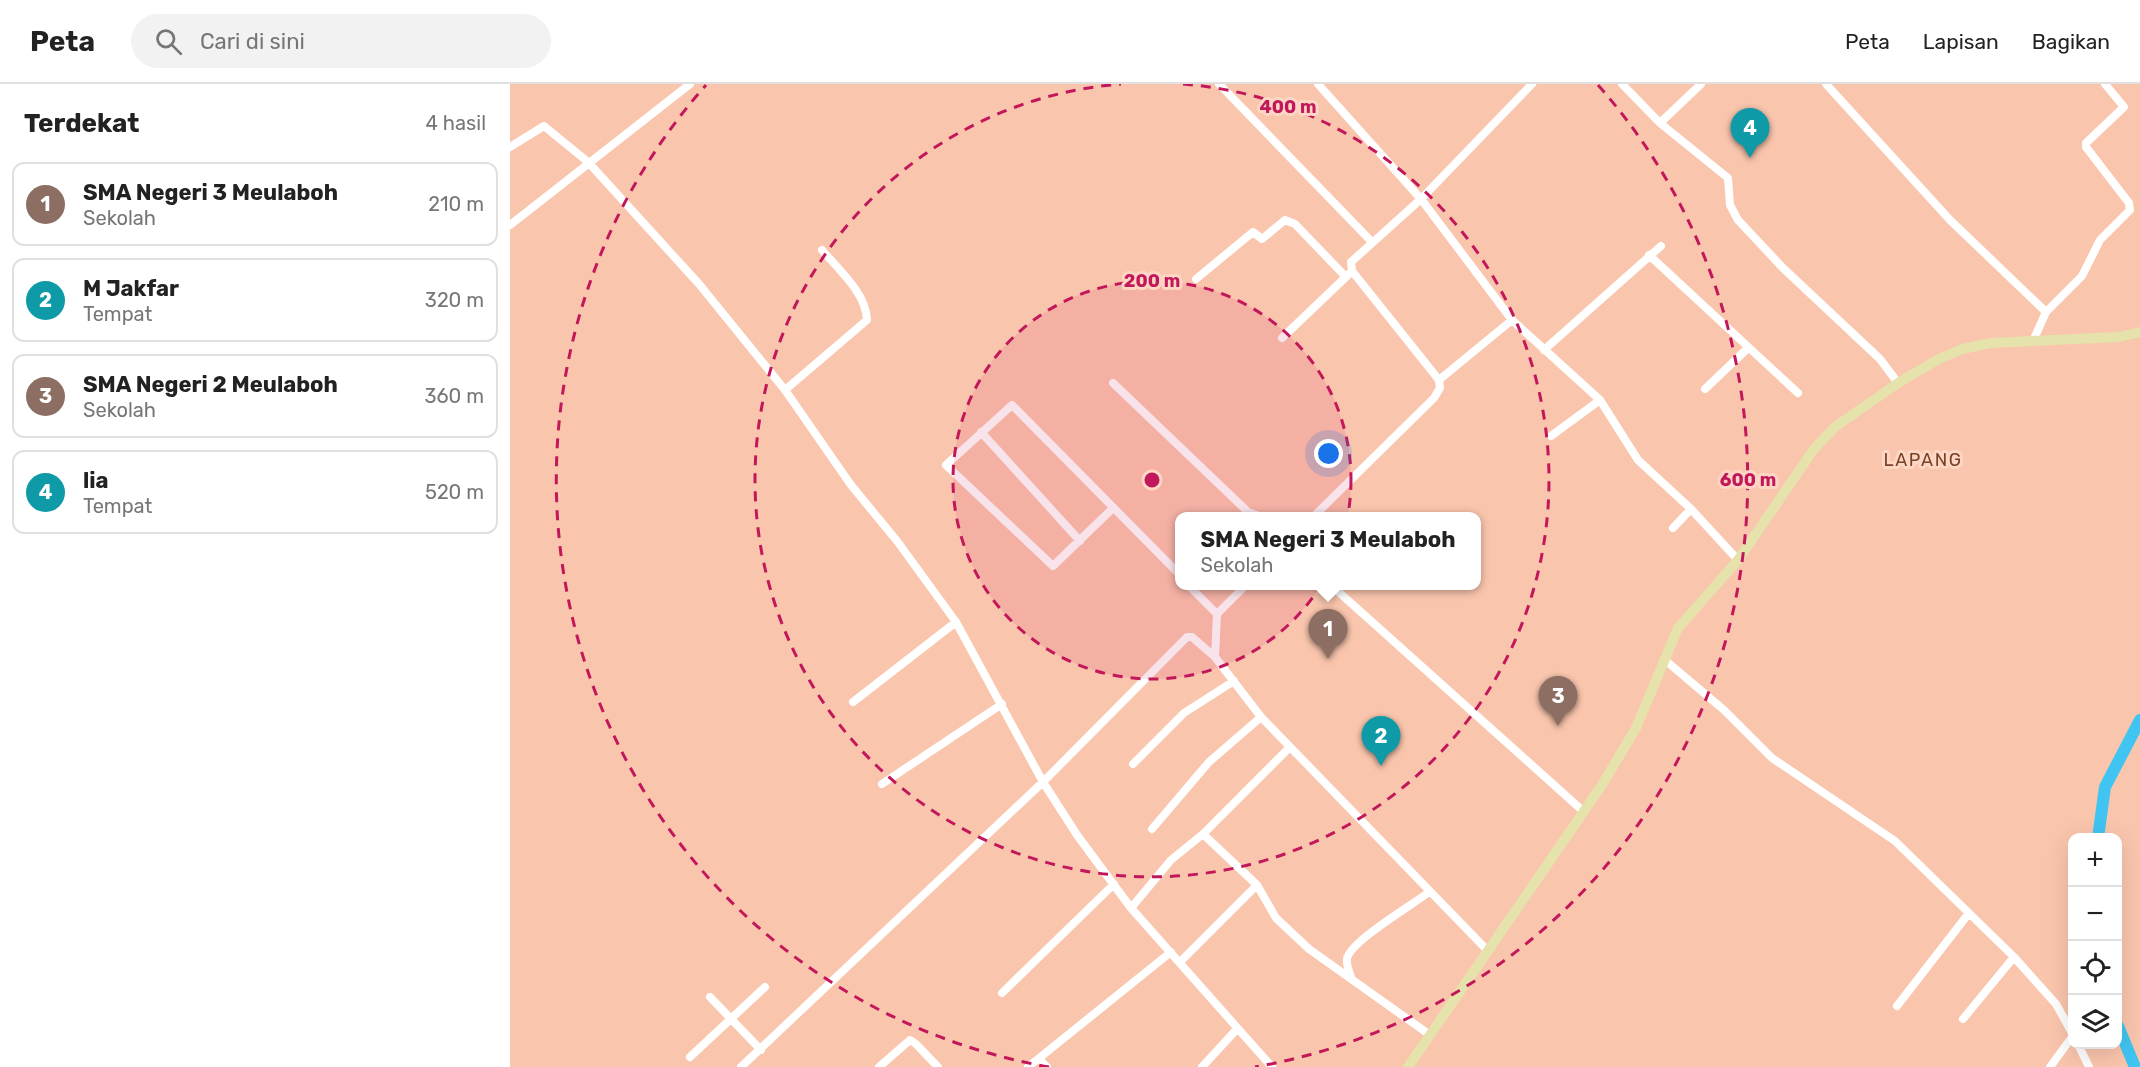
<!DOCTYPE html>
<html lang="id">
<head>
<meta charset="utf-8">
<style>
  body { margin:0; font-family:Rubik,sans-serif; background:#f2f2f2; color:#222 }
  .controls { position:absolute; right:18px; bottom:18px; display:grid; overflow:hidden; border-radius:12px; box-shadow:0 6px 24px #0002 }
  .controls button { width:54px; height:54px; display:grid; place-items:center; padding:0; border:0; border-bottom:2px solid #e0e0e0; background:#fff; color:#222; font:30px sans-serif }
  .you { position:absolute; left:819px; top:370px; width:21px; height:21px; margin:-15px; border:4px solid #fff; border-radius:50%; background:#1a73e8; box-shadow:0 0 0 9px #1a73e833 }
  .badge { display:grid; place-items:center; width:39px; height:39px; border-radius:50%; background:#0f766e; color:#fff; font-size:20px; font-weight:700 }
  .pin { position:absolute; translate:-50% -50px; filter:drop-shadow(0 2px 3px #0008) }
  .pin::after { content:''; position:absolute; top:32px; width:21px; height:18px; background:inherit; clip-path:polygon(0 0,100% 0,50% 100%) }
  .popup { position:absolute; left:665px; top:428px; width:306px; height:78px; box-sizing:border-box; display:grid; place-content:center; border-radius:12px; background:#fff; filter:drop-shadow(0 2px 4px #0005); font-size:20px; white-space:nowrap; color:#767676 }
  .popup b { font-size:22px; color:#222 }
  .popup::after { content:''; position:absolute; left:50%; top:100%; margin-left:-12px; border:12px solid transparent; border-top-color:#fff }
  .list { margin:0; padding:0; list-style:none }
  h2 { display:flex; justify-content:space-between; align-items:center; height:78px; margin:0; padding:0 24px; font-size:26px }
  h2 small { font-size:20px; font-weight:400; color:#767676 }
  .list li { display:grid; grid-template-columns:39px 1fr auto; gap:18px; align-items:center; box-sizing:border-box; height:84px; margin:0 12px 12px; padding:0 12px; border:2px solid #e0e0e0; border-radius:12px }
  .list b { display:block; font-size:22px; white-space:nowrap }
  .list p { margin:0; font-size:20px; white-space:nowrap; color:#767676 }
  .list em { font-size:20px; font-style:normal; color:#767676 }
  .icon { flex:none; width:33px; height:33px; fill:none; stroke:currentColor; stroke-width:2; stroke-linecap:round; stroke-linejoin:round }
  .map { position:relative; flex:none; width:1630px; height:983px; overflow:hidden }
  header { display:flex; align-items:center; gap:36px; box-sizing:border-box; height:84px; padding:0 30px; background:#fff; border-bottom:2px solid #e0e0e0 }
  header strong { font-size:28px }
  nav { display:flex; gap:33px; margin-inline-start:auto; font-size:21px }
  .search { width:420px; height:54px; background:#f2f2f2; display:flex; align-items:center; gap:15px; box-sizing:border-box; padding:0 21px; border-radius:33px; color:#767676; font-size:22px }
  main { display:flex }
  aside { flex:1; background:#fff }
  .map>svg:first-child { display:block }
</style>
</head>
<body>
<header>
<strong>Peta</strong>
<div class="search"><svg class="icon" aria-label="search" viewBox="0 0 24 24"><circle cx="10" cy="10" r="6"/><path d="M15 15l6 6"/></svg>Cari di sini</div>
<nav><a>Peta</a><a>Lapisan</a><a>Bagikan</a></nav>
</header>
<main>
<aside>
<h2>Terdekat<small>4 hasil</small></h2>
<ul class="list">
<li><span class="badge" style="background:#8d6e63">1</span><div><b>SMA Negeri 3 Meulaboh</b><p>Sekolah</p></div><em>210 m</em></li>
<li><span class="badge" style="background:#0f9aa8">2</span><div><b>M Jakfar</b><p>Tempat</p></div><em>320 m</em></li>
<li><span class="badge" style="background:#8d6e63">3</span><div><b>SMA Negeri 2 Meulaboh</b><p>Sekolah</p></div><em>360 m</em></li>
<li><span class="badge" style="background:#0f9aa8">4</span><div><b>lia</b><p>Tempat</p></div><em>520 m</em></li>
</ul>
</aside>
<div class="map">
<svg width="1630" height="983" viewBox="0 0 1630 983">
  <rect width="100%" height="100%" fill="#fac5ad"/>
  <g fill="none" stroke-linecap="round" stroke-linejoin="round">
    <path stroke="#40c4f2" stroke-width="12" d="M1588 754 1595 703 1630 636
      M1608 942 1625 983"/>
    <path stroke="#fff" stroke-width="8" d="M709 0 861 157
      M808 0 911 115 1002 236 1090 316 1128 376 1181 425 1228 476
      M1112 0 1150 39 1218 94 1220 121 1228 136 1273 184 1370 275 1388 299
      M1316 0 1440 136 1536 228 1523 257
      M1150 39 1191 0
      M0 63 34 42 78 78 189 200 275 306 341 401 387 457 446 538 533 698 567 751 621 824 762 983
      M0 141 180 0
      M1139 171 1288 309
      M686 195 743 148 752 155 775 136 785 140 835 192
      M1536 228 1572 192 1590 156 1620 126 1619 119 1576 63V59L1614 23 1595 0
      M772 254 839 190
      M1034 266 1151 162
      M929 296 842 187 841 178 911 115 1022 0
      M603 299 738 428 749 432
      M1195 305 1238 264
      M275 306 357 236C356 209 329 186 312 166
      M471 348 570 457
      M1041 352 1090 316
      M603 424 543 482 436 381 502 321 670 491
      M804 432 924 314 930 304 929 296 1002 236
      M1163 444 1181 425
      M679 502 707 530 705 573 751 633 977 866
      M822 502 1073 727
      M707 530 735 502
      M1155 576 1214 626 1262 674 1385 757 1504 873 1546 920 1562 949
      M343 618 446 538
      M623 680 674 629 724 597
      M372 700 492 620
      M642 745 699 678 751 633
      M693 750 747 801 766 834 799 865 920 951
      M621 824 661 776 693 750 779 664
      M670 878 747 801
      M841 893C839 887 836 880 837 875 839 858 904 820 919 808
      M492 909 604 800
      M200 913 251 966
      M1387 922 1459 829
      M1453 935 1504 873
      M1568 960 1579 983
      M180 973 255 903
      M529 975 537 983
      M231 983 533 698 677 553H682L705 573
      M369 983 400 956 406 960 428 983
      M518 983 661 868
      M692 983 727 945
      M1540 983 1562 953"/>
    <path stroke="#e5e2ac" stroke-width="10" d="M898 983 1092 701 1126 644 1168 544 1228 476 1304 365 1325 343 1388 299 1427 276 1452 265 1481 259 1609 253 1630 248"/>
  </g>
  <circle cx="642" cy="396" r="199" fill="#c2185b" fill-opacity=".12"/>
  <g fill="none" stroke="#c2185b" stroke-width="3" stroke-dasharray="10 8">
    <circle cx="642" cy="396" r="199"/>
    <path d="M673 0A397 397 0 1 1 611 0"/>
    <path d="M539 983A596 596 0 0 1 196 1M1088 1A596 596 0 0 1 745 983"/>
  </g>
  <g text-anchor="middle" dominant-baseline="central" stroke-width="6" stroke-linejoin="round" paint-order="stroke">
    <g font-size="18" letter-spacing="1.5" fill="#794227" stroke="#fed6c4">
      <text x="1413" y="376">LAPANG</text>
    </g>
  </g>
  <circle cx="642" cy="396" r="9" fill="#c2185b" stroke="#fed6c4" stroke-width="3"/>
  <g font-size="18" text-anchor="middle" font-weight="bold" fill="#c2185b" stroke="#fed6c4" stroke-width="6" stroke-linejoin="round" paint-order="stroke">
    <text x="778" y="29">400 m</text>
    <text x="642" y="203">200 m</text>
    <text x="1238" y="402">600 m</text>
  </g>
</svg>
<div class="controls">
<button>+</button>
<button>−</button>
<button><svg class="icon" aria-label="locate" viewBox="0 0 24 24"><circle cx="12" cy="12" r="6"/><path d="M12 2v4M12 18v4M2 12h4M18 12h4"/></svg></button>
<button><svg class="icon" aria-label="layers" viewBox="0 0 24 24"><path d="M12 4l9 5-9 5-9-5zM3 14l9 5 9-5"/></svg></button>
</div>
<div class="you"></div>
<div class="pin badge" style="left:818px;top:575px;background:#8d6e63">1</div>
<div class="popup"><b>SMA Negeri 3 Meulaboh</b>Sekolah</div>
<div class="pin badge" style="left:871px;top:682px;background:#0f9aa8">2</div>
<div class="pin badge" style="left:1048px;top:642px;background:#8d6e63">3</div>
<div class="pin badge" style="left:1240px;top:74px;background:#0f9aa8">4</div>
</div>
</main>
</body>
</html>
